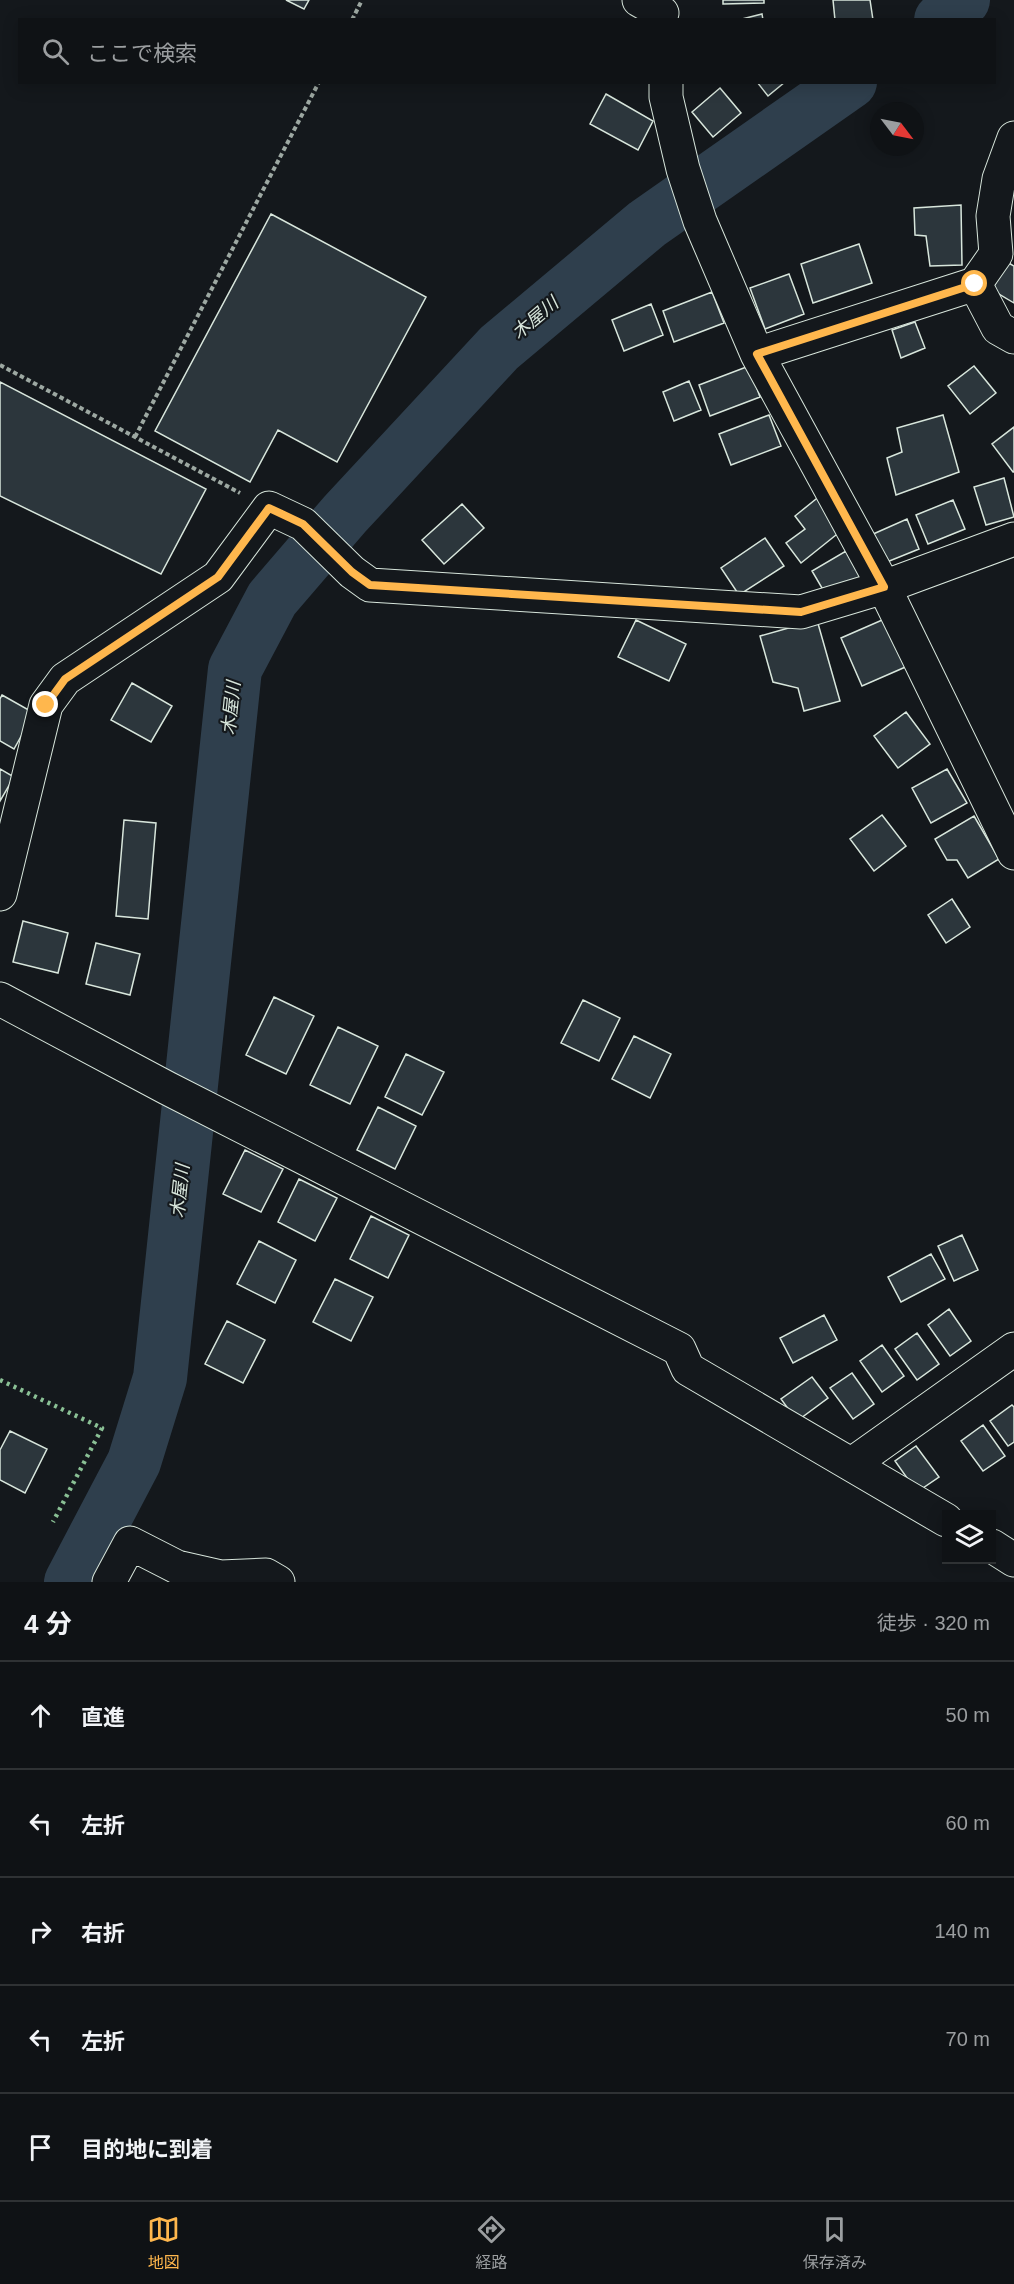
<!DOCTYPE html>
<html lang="ja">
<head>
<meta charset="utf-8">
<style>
  body { margin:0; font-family:Arial,"Noto Sans JP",sans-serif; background:#181b1e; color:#f1f3f6 }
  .controls { position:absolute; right:18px; bottom:18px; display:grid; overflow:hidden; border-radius:0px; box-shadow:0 3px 15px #0003 }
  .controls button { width:54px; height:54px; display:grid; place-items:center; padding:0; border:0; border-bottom:2px solid #2f3234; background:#0f1215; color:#f1f3f6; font:30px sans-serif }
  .compass { position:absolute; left:870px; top:102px; width:54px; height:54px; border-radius:50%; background:#0f1215; box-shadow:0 3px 15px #0003; rotate:122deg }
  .stop { position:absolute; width:18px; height:18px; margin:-14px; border:4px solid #ffb74d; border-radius:50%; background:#fff }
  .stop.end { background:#ffb74d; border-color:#fff; box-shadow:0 2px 6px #0008 }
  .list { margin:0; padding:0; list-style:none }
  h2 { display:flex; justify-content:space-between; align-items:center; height:78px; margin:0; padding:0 24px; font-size:26px }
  h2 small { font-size:20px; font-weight:400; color:#9b9ea0 }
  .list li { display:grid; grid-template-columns:39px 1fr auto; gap:18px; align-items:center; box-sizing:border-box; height:108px; padding:0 24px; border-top:2px solid #2f3234 }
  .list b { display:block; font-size:22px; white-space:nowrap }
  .list em { font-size:20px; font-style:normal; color:#9b9ea0 }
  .icon { flex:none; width:33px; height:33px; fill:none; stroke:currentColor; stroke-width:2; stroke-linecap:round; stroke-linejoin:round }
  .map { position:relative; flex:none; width:1014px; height:1582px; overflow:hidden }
  .search { position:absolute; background:#0f1215; box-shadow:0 3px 15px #0003; left:18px; right:18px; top:18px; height:66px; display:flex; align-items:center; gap:15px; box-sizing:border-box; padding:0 21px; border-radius:0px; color:#9b9ea0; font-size:22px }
  .sheet { height:618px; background:#0f1215 }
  nav { display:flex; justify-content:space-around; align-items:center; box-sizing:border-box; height:84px; border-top:2px solid #2f3234; background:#0f1215; font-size:16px; color:#9b9ea0 }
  nav a { display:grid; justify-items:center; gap:3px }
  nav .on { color:#ffb74d }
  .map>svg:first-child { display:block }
</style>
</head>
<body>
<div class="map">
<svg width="1014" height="1582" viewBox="0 0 1014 1582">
  <rect width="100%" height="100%" fill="#14181c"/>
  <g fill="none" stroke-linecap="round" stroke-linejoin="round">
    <path stroke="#2f3f4d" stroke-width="54" d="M941 20 963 0
      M71 1582 134 1462 160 1378 235 669 272 599 345 514 499 348 647 224 850 82"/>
  </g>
  <path fill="#2c363c" stroke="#d8e6dc" stroke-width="1.5" d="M286 0H309L304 9Z
    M723 0H764V3L723 4Z
    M833 0H870L873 20H835Z
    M762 14 763 20H738Z
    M757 82H785L768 96Z
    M720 88 741 113 713 137 692 112Z
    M606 94 653 121 638 150 590 124Z
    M961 205 962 265 930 266 926 236 915 235 914 208Z
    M271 214 426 297 337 462 278 430 250 482 155 431Z
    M859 244 872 283 813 303 801 264Z
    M1007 262 1014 266V303L992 290Z
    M789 274 804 314 765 329 750 288Z
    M712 292 724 323 674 342 663 311Z
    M651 304 663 335 624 351 612 320Z
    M915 322 925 348 901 358 892 330Z
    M749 366 760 397 710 416 699 385Z
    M974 366 996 393 970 414 948 386Z
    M689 381 701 410 674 421 663 392Z
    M0 382 206 489 161 574 0 496Z
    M769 415 781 446 731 465 719 434Z
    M943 415 959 472 896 495 887 458 902 452 897 428Z
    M1014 427V472H1013L992 444Z
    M1004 478 1014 517 986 525 974 487Z
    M821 495 846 527 801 563 786 543 805 529 795 516Z
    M953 500 965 529 928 544 916 515Z
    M462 504 484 528 444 564 422 540Z
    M907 519 919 549 882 564 871 535Z
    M765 538 784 566 739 595 721 568Z
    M846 551 863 580 829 600 812 571Z
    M889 617 910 665 862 686 841 638Z
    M636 620 686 644 669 681 618 657Z
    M817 620 840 701 804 711 798 688 773 682 760 636Z
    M132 683 172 706 151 742 111 720Z
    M2 695 34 713 14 749 0 741V699Z
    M906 712 930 744 898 768 874 736Z
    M0 769 14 777 0 801Z
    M947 769 967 803 931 823 912 788Z
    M882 815 906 846 874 871 850 839Z
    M974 816 999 859 968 878 957 860H947L935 839Z
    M124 820 156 823 148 919 116 916Z
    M952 899 970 927 946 943 928 915Z
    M23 921 68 933 58 973 13 962Z
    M96 943 140 954 130 995 86 984Z
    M274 997 314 1016 286 1074 246 1055Z
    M583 1000 620 1018 599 1061 561 1043Z
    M338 1027 378 1046 350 1104 310 1085Z
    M634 1036 671 1054 650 1098 612 1079Z
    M406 1054 444 1072 422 1115 385 1097Z
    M378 1107 416 1126 395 1169 357 1150Z
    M245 1150 283 1169 261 1212 223 1194Z
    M299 1179 337 1198 315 1241 278 1222Z
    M371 1216 409 1235 388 1278 350 1259Z
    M962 1235 978 1270 954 1281 938 1246Z
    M259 1241 296 1260 275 1303 237 1284Z
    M931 1254 945 1279 901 1302 888 1277Z
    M335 1279 373 1297 351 1341 313 1322Z
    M949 1309 971 1341 950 1356 928 1325Z
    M824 1315 837 1340 793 1363 780 1338Z
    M227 1321 265 1340 243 1383 205 1364Z
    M917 1333 939 1364 917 1380 895 1349Z
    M882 1345 904 1376 882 1392 860 1361Z
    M852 1373 874 1404 853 1419 830 1388Z
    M812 1377 828 1398 797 1421 781 1399Z
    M1012 1405 1014 1407V1442L1008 1446 990 1421Z
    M983 1425 1005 1456 983 1471 961 1441Z
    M10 1431 47 1449 25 1493 0 1480V1450Z
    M916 1446 939 1477 917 1492 895 1461Z"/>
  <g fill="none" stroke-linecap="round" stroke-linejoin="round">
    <g stroke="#d8e6dc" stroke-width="35">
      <path id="minor" d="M639 0 662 13
        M666 82V97L683 169 700 221 757 354 884 587 1014 853
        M975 284 998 328 1014 337
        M757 354 975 284 996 254 993 216 999 179 1014 138
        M0 894 46 705 65 679 218 577 269 508 303 524 352 572 370 585 801 612 884 587 1014 539
        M0 999 167 1088 679 1349 688 1369 946 1520
        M852 1464 1014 1349
        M992 1546 1014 1560
        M109 1582 130 1543 177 1567 221 1577 266 1575 278 1582"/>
    </g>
    <path stroke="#9da8a2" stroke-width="4" stroke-dasharray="4.5 3" stroke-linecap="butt" d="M352 20 362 0
      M0 365 240 493
      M135 437 319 82"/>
    <use href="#minor" stroke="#14181c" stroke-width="33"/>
    <path stroke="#8ac095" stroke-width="4.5" stroke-dasharray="3 4.5" stroke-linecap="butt" d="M0 1380 102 1428 53 1522"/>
  </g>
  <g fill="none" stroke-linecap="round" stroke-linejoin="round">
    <path stroke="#ffb74d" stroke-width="8" d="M46 705 65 679 218 577 269 508 303 524 352 572 370 585 801 612 884 587 757 354 975 284"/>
  </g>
  <g text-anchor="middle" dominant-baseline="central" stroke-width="4.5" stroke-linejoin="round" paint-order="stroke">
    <g font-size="18" font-style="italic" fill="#d8e6dc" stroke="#14181c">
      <text transform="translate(535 318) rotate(-40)">木屋川</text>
      <text transform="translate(231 708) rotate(-84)">木屋川</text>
      <text transform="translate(180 1191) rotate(-84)">木屋川</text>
    </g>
  </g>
</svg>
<div class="controls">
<button><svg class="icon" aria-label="layers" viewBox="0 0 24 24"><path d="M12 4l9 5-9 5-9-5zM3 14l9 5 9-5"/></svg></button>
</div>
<svg class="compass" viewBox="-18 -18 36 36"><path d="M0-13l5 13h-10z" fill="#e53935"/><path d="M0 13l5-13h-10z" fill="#9b9ea0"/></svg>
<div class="stop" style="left:975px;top:284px"></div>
<div class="stop end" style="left:46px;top:705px"></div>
<div class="search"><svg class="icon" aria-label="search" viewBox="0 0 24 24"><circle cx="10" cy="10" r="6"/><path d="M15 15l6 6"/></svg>ここで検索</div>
</div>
<section class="sheet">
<h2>4 分<small>徒歩 · 320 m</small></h2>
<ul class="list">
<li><svg class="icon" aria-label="ahead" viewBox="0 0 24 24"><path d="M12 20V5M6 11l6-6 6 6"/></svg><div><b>直進</b></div><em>50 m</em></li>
<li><svg class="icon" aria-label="left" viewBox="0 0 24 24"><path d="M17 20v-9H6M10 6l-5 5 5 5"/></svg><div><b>左折</b></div><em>60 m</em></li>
<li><svg class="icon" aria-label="right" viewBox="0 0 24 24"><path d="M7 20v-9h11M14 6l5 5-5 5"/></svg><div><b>右折</b></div><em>140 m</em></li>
<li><svg class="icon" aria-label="left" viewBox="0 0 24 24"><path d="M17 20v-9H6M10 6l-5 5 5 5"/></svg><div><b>左折</b></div><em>70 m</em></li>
<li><svg class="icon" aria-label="arrive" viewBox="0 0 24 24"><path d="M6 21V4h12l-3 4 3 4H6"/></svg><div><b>目的地に到着</b></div></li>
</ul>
</section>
<nav>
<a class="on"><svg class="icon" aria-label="map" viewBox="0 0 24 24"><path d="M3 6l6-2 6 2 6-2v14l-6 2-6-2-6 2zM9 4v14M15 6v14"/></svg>地図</a>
<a><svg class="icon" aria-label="directions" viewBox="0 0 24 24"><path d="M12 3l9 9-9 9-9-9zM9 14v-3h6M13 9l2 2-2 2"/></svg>経路</a>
<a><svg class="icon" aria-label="saved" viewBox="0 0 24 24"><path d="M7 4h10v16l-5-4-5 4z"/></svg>保存済み</a>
</nav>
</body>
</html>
